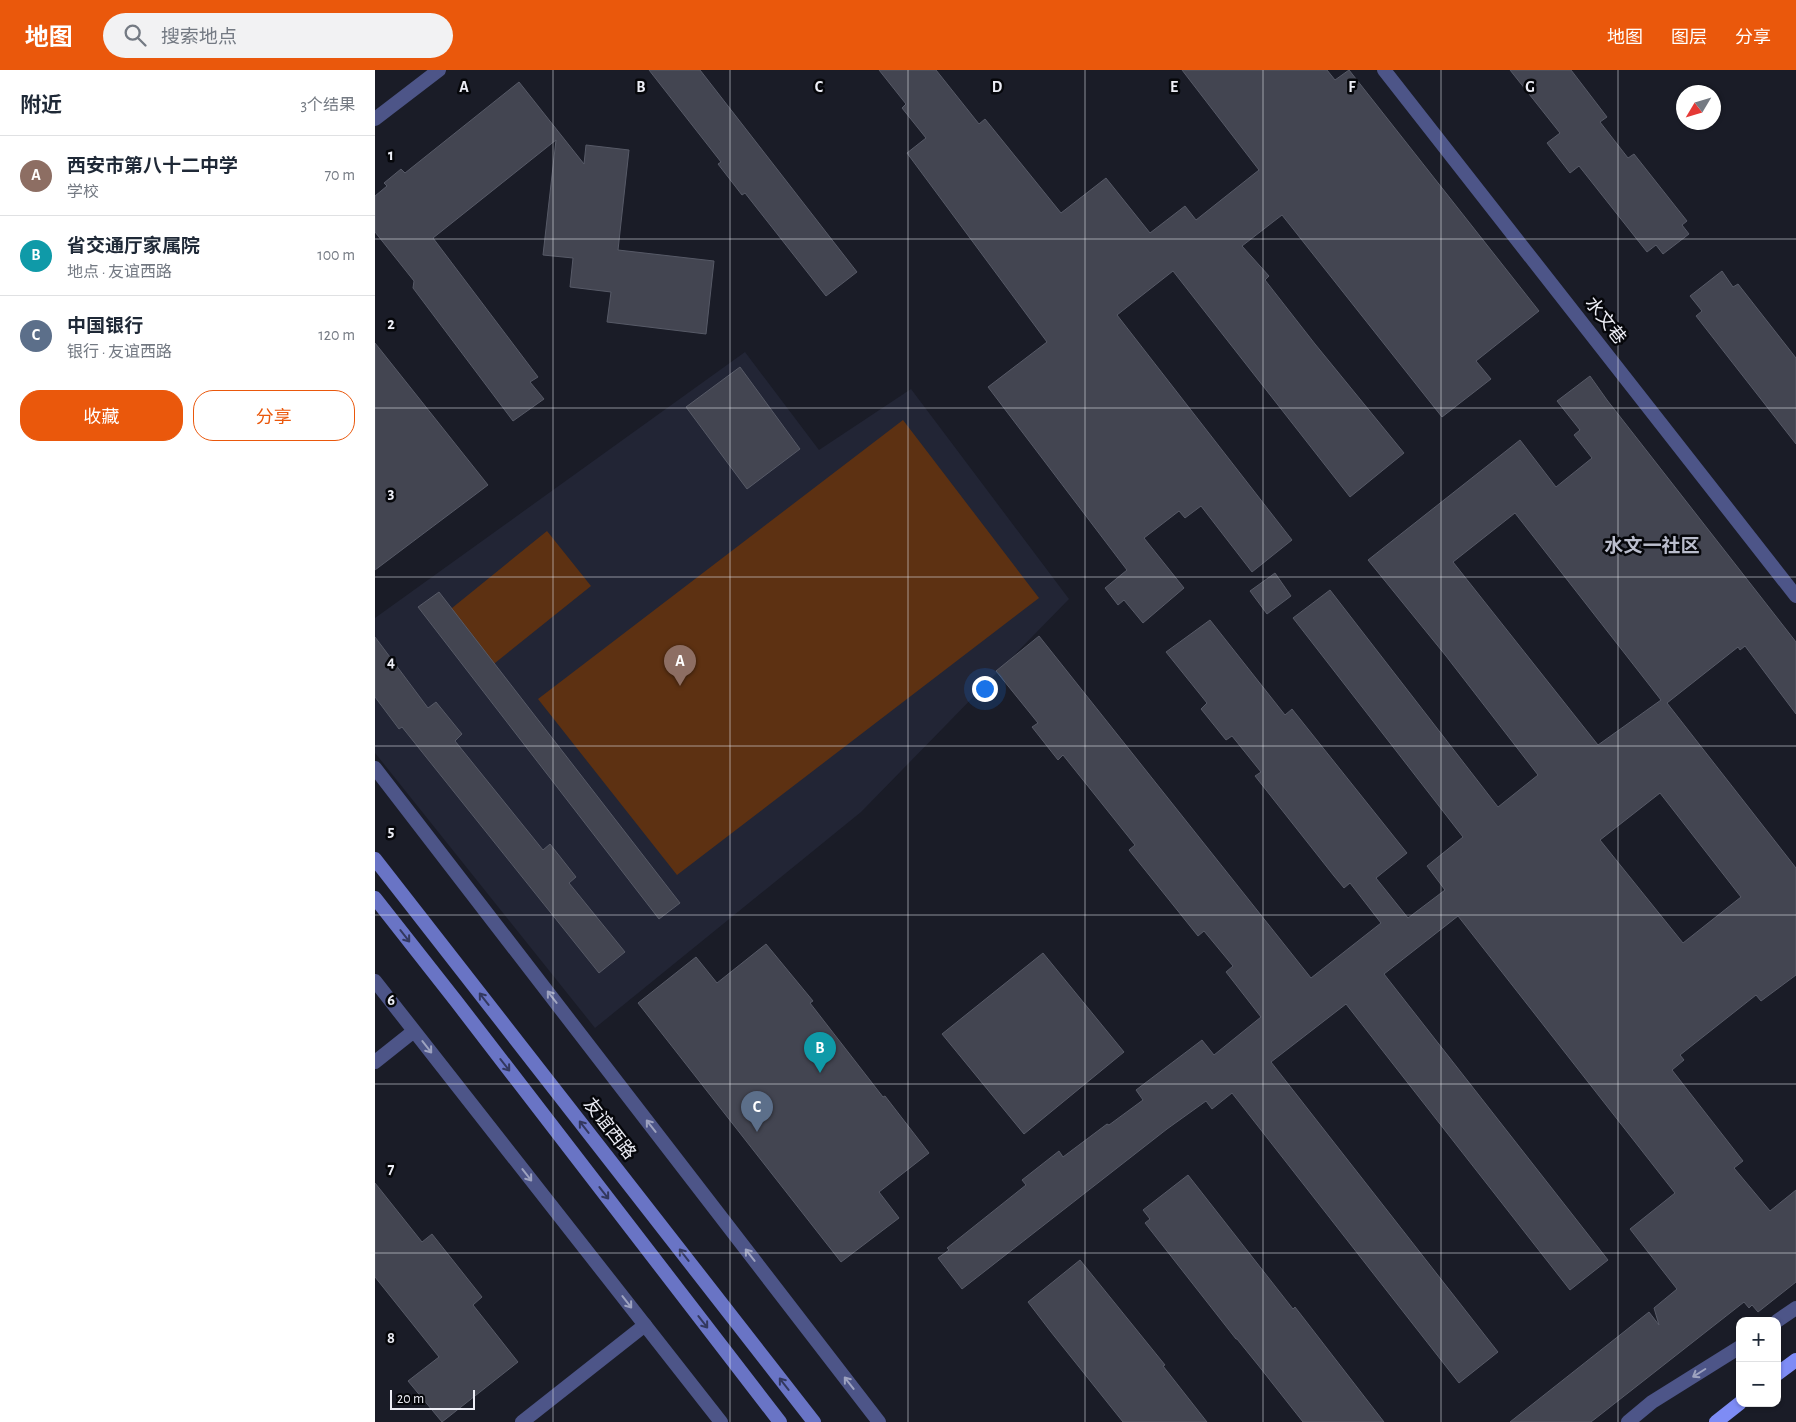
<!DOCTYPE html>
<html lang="zh">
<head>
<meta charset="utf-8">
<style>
  body { margin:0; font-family:"Alegreya Sans","Noto Sans SC",sans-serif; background:#f2f2f3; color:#1f2937 }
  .controls { position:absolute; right:15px; bottom:15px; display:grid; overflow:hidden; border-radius:10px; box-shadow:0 1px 4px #0004 }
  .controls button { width:45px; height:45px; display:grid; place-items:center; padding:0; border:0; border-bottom:1px solid #e0e1e3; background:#fff; color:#1f2937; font:25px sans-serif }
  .compass { position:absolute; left:1301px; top:15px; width:45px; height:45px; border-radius:50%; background:#fff; box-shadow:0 1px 4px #0004; rotate:232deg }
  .scale { position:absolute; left:15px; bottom:12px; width:85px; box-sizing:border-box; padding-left:5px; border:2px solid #edeef6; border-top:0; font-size:14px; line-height:18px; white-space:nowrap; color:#edeef6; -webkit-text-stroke:4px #06070b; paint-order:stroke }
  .you { position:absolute; left:609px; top:618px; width:18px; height:18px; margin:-12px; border:4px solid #fff; border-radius:50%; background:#1a73e8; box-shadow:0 0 0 8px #1a73e833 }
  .badge { display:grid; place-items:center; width:32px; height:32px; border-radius:50%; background:#ea580c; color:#fff; font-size:16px; font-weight:700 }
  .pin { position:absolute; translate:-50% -41px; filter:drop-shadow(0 1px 2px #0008) }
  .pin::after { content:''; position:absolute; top:26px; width:18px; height:15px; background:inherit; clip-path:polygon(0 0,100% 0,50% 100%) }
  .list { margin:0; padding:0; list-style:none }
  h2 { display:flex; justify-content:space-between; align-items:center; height:65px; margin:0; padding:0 20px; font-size:21px }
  h2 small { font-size:16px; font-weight:400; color:#747a83 }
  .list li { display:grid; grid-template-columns:32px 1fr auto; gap:15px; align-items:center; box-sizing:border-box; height:80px; padding:0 20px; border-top:1px solid #e0e1e3 }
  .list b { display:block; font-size:19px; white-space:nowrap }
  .list p { margin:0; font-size:16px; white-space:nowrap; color:#747a83 }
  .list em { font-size:16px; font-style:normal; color:#747a83 }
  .actions { display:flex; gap:10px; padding:15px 20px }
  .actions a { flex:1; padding:11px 0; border:1px solid #ea580c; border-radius:20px; text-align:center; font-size:18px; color:#ea580c }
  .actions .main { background:#ea580c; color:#fff }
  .icon { flex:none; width:28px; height:28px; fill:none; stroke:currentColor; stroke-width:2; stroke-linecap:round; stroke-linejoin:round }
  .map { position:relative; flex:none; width:1421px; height:1352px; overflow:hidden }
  header { display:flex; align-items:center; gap:30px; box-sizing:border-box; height:70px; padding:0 25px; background:#ea580c; color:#fff }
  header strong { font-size:24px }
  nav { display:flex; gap:28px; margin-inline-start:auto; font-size:18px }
  .search { width:350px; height:45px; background:#f2f2f3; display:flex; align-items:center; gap:12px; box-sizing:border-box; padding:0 18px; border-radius:28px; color:#747a83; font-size:19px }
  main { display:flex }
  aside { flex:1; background:#fff }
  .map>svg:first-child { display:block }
</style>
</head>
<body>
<header>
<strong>地图</strong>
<div class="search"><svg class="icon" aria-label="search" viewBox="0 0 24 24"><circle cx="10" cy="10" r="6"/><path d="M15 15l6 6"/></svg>搜索地点</div>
<nav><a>地图</a><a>图层</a><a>分享</a></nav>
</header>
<main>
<aside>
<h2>附近<small>3个结果</small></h2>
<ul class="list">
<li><span class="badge" style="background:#8d6e63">A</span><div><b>西安市第八十二中学</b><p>学校</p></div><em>70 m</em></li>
<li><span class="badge" style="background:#0f9aa8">B</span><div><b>省交通厅家属院</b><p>地点 · 友谊西路</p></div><em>100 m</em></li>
<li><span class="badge" style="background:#5c6f8a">C</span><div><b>中国银行</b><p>银行 · 友谊西路</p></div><em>120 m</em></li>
</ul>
<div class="actions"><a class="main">收藏</a><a>分享</a></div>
</aside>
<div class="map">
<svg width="1421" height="1352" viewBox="0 0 1421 1352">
  <rect width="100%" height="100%" fill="#1a1c27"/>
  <path fill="#222535" d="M370 282 444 380 536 319 694 529 486 742 220 958 0 683V548Z"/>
  <path fill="#5d3112" d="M528 350 664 528 302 805 163 629Z
    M172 461 216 516 105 605 61 551Z"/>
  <path fill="#434551" stroke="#575a67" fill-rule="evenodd" d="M274 0H325L482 202 451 226 370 123 367 125 343 94 346 92Z
    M504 0H561L604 54 610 49 686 143 731 108 775 163 810 136 821 150 884 100 807 0H952L960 10 974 0 1164 241 1101 291 1116 309 1067 347 907 145 867 176 894 206 890 210 940 274 1029 383 975 427 798 201 742 245 917 470 877 502 826 436 810 448 804 441 769 468 809 518 768 553 749 530 743 535 730 518 752 500 613 317 672 272 532 83 551 68 527 38 531 34Z
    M1135 0H1196L1232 47 1225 52 1253 88 1259 84 1312 151 1307 155 1314 164 1288 184 1281 175 1272 182 1204 96 1195 103 1172 73 1185 63Z
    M144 12 209 94 211 75 254 80 243 180 339 191 331 264 232 252 236 222 195 217 198 188 168 185 181 70 58 168 163 307 155 312 169 329 138 351 38 218 39 211 0 162V126L12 116 9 113 26 99 30 103Z
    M1347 201 1358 217 1363 214 1421 288V374L1321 246 1327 241 1315 226Z
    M0 273 113 415 0 500Z
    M365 297 425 379 372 419 311 337Z
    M1215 306 1232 330 1421 572V644L1370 576 1365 580 1363 577 1292 633 1421 798V905L1386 931 1381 925 1305 985 1309 990 1297 1000 1368 1091 1359 1098 1395 1141 1421 1120V1212L1383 1242 1377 1235 1374 1238 1369 1232 1216 1352H1135L1274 1242 1284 1255 1279 1238 1302 1219 1255 1159 1300 1123 1083 846 1009 904 1233 1190 1195 1220 971 934 896 992 1123 1282 1084 1313 857 1023 837 1039 831 1031 792 1059 587 1219 563 1188 574 1180 572 1178 651 1115 647 1110 684 1081 688 1087 732 1054 734 1055 768 1030 761 1020 827 970 839 985 886 947 851 902 858 896 829 861 823 866 754 780 760 775 688 685 683 690 657 657 663 653 621 601 664 566 936 908 1006 853 975 813 969 818 959 806 880 706 886 702 857 666 851 670 826 639 832 633 791 582 835 550 910 645 917 639 1032 783 1001 808 1033 848 1070 820 1052 796 1088 767 918 548 955 520 1123 737 1163 705 1071 586 993 490 1145 370 1181 417 1217 388 1199 365 1205 360 1182 331ZM1140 443 1286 630 1223 675 1078 492ZM1285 723 1366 827 1308 873 1225 770Z
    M900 503 916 526 892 544 875 521Z
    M64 522 305 833 284 849 43 537Z
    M0 567 53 638 61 632 87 664 80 671 168 780 175 774 201 807 194 813 250 882 224 903 27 657 24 659 0 627Z
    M391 874 438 931 435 933 508 1027 510 1026 554 1083 504 1122 524 1148 466 1192 263 933 321 887 342 913Z
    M668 883 749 982 649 1064 567 964Z
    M813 1105 918 1239 920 1237 1009 1352H928L883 1295 862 1269H861L770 1153 775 1149 768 1140Z
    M0 1113 47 1172 57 1164 107 1227 98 1235 143 1292 67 1352 33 1311 64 1287 0 1207Z
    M705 1190 790 1295 788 1296 832 1352H748L676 1262 653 1232Z"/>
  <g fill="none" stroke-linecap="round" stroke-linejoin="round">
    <path stroke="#4d5588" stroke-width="14" d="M1402 1251 1421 1238
      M147 1352 270 1255
      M1253 1352 1277 1332 1365 1277"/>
    <path stroke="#4d5588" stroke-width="14" d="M1009 0 1421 526
      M0 49 64 0
      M0 698 504 1352
      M0 911 346 1352
      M0 992 39 961"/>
    <path stroke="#6974c5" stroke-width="14" d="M0 789 439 1352
      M0 828 81 931 405 1352"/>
    <path stroke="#7e8cf5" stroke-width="14" d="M1402 1304 1421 1290
      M1341 1352 1365 1333"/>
  </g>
  <defs><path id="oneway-shaft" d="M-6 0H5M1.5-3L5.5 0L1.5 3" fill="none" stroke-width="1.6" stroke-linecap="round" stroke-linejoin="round" transform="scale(1.25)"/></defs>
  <g stroke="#33385f">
    <use href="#oneway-shaft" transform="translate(30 866) rotate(52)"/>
    <use href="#oneway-shaft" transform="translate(109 929) rotate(-128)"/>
    <use href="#oneway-shaft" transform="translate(130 995) rotate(52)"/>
    <use href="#oneway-shaft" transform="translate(209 1057) rotate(-128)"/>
    <use href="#oneway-shaft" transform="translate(229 1123) rotate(52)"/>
    <use href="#oneway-shaft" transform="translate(309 1185) rotate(-128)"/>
    <use href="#oneway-shaft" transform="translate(328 1252) rotate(52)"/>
    <use href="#oneway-shaft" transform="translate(409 1314) rotate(-128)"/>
  </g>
  <g stroke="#9da2bf">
    <use href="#oneway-shaft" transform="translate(177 927) rotate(-128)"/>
    <use href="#oneway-shaft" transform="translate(52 977) rotate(52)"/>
    <use href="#oneway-shaft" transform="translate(276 1056) rotate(-128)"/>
    <use href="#oneway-shaft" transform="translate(152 1105) rotate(52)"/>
    <use href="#oneway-shaft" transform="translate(375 1185) rotate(-128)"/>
    <use href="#oneway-shaft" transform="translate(252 1232) rotate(52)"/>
    <use href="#oneway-shaft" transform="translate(1324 1303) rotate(148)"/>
    <use href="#oneway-shaft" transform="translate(474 1313) rotate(-128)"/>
  </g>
  <path fill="none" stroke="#edeef6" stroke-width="1" stroke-opacity="0.55" d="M178 0V1352M355 0V1352M533 0V1352M710 0V1352M888 0V1352M1066 0V1352M1243 0V1352M0 169H1421M0 338H1421M0 507H1421M0 676H1421M0 845H1421M0 1014H1421M0 1183H1421"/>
  <g text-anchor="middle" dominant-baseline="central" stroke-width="5" stroke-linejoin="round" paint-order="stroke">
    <g font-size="18" fill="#edeef6" stroke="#06070b">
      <text transform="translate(1230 251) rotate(52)">水文巷</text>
      <text transform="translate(234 1059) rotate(52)">友谊西路</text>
    </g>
    <g font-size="19" font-weight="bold" fill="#bbbecd" stroke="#06070b">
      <text x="1277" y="476">水文一社区</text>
    </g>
  </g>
  <g font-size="16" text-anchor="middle" font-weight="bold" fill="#edeef6" stroke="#06070b" stroke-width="5" stroke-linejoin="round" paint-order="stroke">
    <text x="89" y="22">A</text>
    <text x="266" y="22">B</text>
    <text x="444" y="22">C</text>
    <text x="622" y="22">D</text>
    <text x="799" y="22">E</text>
    <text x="977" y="22">F</text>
    <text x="1155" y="22">G</text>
    <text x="16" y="90">1</text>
    <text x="16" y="259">2</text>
    <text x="16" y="428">3</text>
    <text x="16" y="597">4</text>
    <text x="16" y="766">5</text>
    <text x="16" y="935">6</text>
    <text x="16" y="1104">7</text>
    <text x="16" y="1273">8</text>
  </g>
</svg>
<div class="controls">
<button>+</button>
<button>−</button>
</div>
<svg class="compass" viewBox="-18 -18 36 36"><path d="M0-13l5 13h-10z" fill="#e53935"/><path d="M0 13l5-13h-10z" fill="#747a83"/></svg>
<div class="scale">20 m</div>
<div class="you"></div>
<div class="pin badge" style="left:305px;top:616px;background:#8d6e63">A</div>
<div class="pin badge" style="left:445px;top:1003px;background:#0f9aa8">B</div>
<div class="pin badge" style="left:382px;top:1062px;background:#5c6f8a">C</div>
</div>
</main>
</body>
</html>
